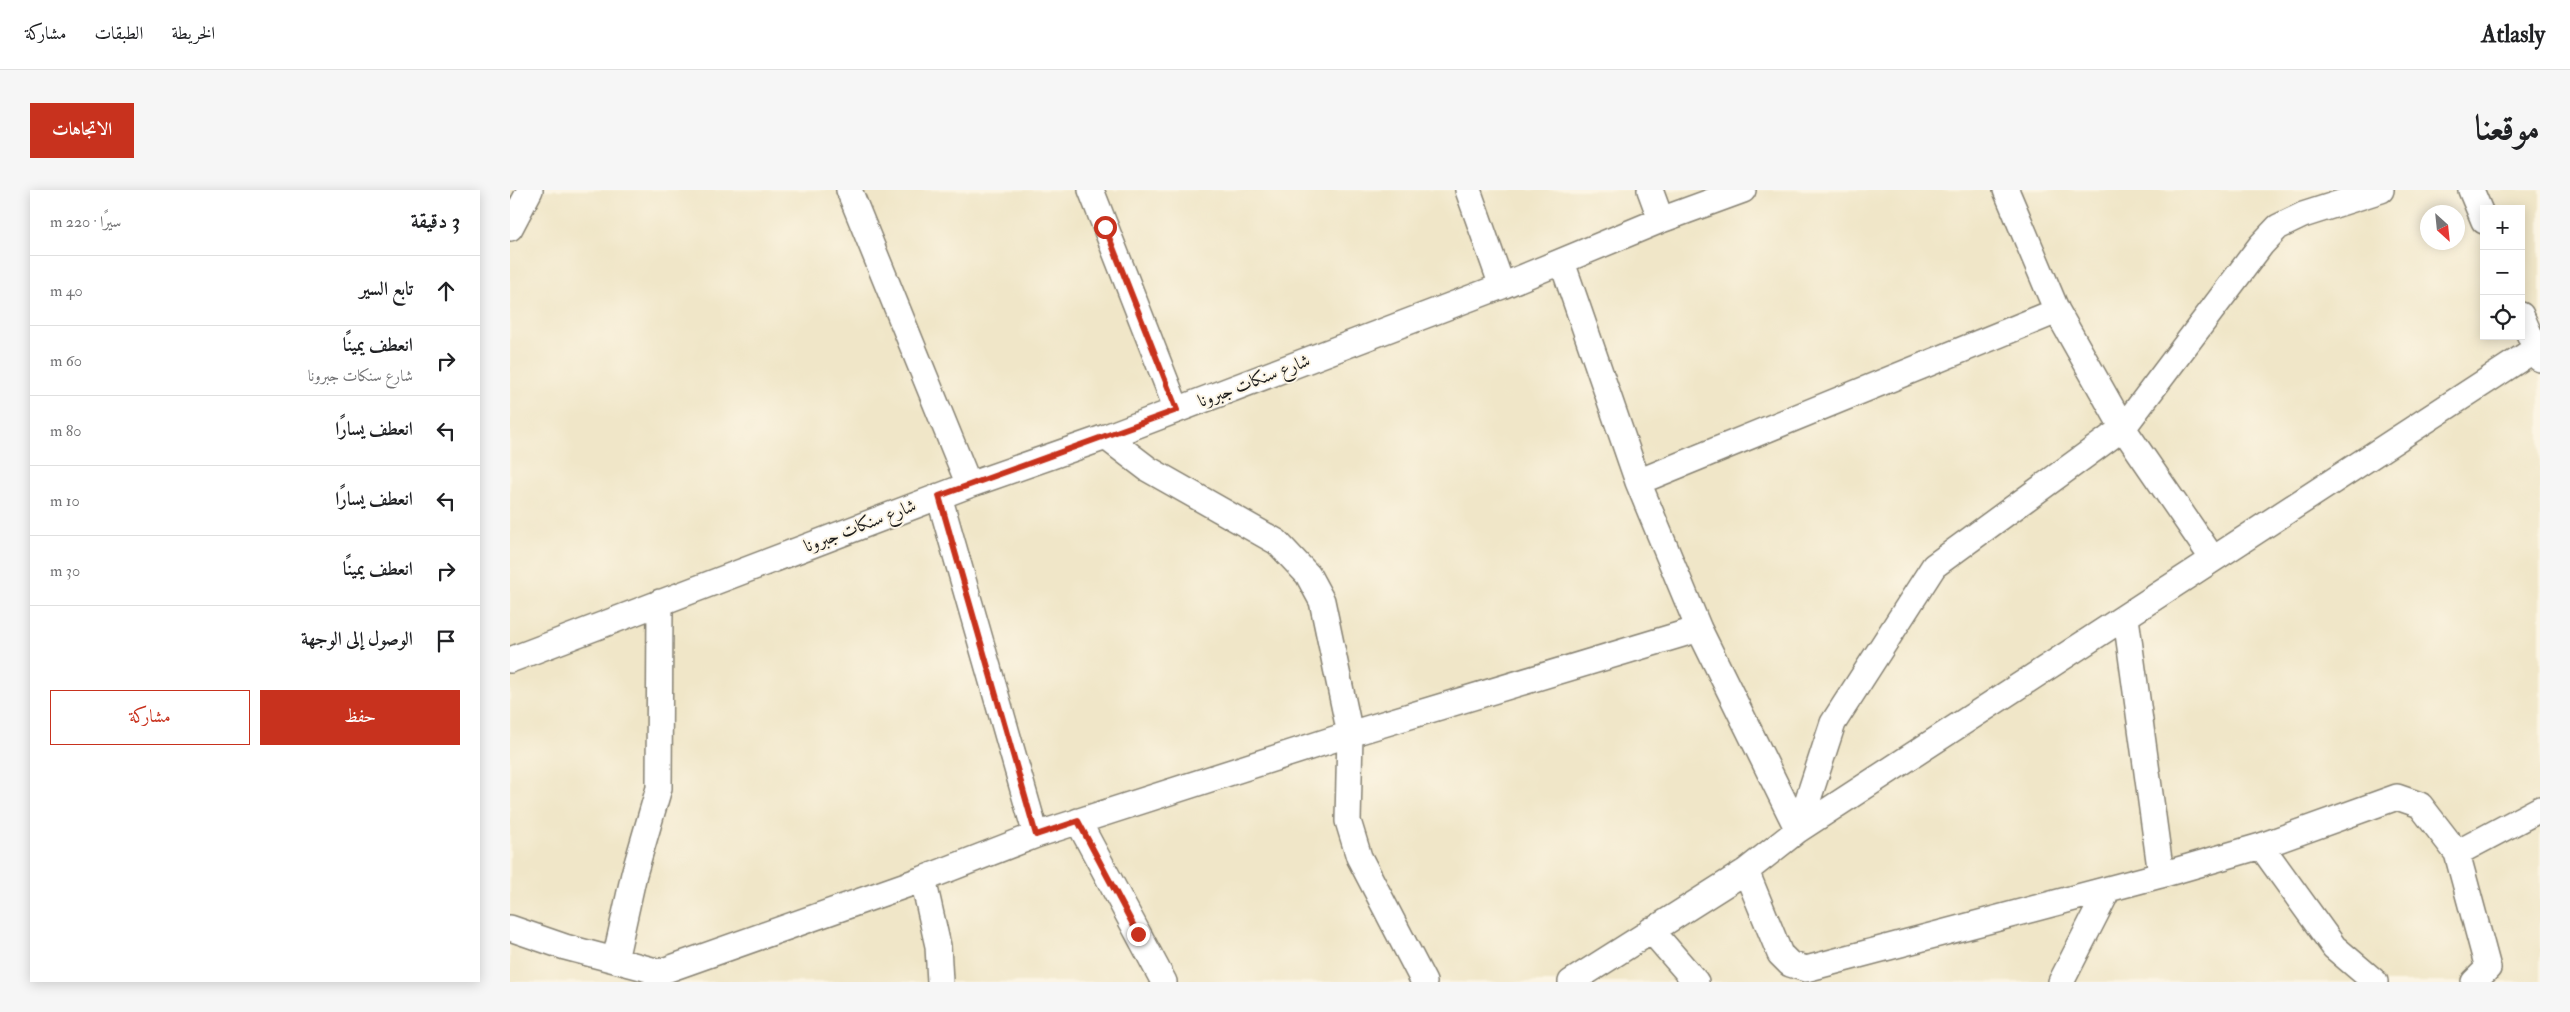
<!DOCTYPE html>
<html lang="ar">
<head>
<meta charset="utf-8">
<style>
  body { margin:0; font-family:"IM FELL Double Pica",Amiri,serif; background:#f6f6f6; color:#202124; direction:rtl }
  .controls { position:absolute; right:15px; top:15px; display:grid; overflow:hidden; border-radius:0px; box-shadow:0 2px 12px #0003 }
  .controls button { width:45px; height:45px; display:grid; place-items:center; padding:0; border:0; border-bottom:1px solid #e0e0e0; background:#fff; color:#202124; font:25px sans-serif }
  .compass { position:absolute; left:1910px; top:15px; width:45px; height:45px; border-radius:50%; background:#fff; box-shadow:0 2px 12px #0003; rotate:153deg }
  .stop { position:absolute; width:15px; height:15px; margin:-11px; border:4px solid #c8321e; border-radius:50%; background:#fff }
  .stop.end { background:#c8321e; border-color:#fff; box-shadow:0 1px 5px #0008 }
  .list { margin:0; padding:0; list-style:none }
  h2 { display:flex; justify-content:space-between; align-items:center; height:65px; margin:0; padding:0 20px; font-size:21px }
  h2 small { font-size:16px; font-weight:400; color:#757577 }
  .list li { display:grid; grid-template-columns:32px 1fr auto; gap:15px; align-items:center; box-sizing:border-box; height:70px; padding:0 20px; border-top:1px solid #e0e0e0 }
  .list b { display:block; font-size:19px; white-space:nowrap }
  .list p { margin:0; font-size:16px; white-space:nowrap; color:#757577 }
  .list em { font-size:16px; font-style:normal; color:#757577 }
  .actions { display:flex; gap:10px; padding:15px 20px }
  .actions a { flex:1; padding:11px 0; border:1px solid #c8321e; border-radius:0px; text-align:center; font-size:18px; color:#c8321e }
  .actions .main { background:#c8321e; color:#fff }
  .icon { flex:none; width:28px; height:28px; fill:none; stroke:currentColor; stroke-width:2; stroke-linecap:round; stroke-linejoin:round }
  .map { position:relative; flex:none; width:2030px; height:792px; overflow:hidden; direction:ltr; border-radius:0px }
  header { display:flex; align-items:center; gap:30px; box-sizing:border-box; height:70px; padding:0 25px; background:#fff; border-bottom:1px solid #e0e0e0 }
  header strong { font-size:24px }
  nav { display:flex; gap:28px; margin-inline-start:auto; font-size:18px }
  .intro { display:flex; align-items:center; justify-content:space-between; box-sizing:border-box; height:120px; padding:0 30px }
  h1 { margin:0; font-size:35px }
  .button { padding:12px 22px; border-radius:0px; background:#c8321e; color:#fff; font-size:18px; font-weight:700 }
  main { display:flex; gap:30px; padding:0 30px }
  aside { flex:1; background:#fff; border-radius:0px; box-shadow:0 2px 12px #0003 }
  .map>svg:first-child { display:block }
</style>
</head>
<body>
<header>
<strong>Atlasly</strong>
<nav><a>الخريطة</a><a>الطبقات</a><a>مشاركة</a></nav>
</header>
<div class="intro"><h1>موقعنا</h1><a class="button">الاتجاهات</a></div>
<main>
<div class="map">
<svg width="2030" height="792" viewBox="0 0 2030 792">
  <rect width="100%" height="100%" fill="#fcf5e5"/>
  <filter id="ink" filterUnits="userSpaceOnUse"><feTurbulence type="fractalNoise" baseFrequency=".02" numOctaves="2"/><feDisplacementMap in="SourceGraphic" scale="10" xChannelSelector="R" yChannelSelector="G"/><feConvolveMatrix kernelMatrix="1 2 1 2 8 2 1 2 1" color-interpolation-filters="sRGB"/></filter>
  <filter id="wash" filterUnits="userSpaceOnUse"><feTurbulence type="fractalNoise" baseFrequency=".0096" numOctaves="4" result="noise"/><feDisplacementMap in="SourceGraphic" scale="20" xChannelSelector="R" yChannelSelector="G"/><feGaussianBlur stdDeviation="1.12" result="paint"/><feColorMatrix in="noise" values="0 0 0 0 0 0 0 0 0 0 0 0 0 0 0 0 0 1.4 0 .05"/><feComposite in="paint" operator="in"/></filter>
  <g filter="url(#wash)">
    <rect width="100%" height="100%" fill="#f0e6c8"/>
  </g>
  <g filter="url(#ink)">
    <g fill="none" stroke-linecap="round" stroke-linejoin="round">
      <g stroke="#868172" stroke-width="28">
        <path id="minor" d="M339 0 459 295
          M581 0 667 220
          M958 0 992 96
          M1140 0 1151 30
          M1496 0 1547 121 1613 238 1703 369
          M1961 0 1974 31
          M0 38 20 0
          M1052 72 1128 292 1189 439 1288 640
          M2011 125 2030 169
          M596 247 638 279 767 352 798 385 812 411 840 544 838 631 849 667 914 792
          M1128 292 1547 121
          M429 306 526 645
          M1616 428 1651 685
          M0 470 459 295 596 247 992 96 1151 30 1233 0
          M568 631 654 792
          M1288 640 1323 533 1424 376 1613 238 1751 55 1768 37 1793 25 1871 0
          M1751 656 1824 757 1865 792
          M1947 663 2030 619
          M1236 681 1270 764 1280 774 1296 779 1651 685 1751 656 1887 607 1910 615 1947 663 1978 778 1964 792
          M413 689 428 756 430 792
          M0 738 55 757 150 782
          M1141 740 1186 792
          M105 770 124 684 149 598 150 412
          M144 792 150 782 413 689 526 645 840 544 1189 439
          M1061 792 1236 681 1288 640 2030 156
          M1551 792 1598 700"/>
      </g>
      <use href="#minor" stroke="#fff" stroke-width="25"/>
    </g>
  </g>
  <g fill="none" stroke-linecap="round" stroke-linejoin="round" filter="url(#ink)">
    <path stroke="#c8321e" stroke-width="6" d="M595 37 667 220 429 306 526 645 568 631 628 744"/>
  </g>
  <g text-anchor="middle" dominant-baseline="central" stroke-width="4" stroke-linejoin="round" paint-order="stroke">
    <g font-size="18" fill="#1c1c1c" stroke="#fcf5e5">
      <text transform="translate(744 191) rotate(-21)">شارع سنكات جبرونا</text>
      <text transform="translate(350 336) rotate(-21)">شارع سنكات جبرونا</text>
    </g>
  </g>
</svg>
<div class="controls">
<button>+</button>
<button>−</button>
<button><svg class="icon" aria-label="locate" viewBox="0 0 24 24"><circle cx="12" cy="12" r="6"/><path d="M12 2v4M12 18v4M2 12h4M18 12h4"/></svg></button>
</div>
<svg class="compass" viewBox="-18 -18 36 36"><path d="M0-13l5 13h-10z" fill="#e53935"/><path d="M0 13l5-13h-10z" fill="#757577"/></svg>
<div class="stop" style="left:595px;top:37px"></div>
<div class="stop end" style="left:628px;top:744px"></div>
</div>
<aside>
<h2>3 دقيقة<small>سيرًا · 220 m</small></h2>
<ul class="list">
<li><svg class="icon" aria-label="ahead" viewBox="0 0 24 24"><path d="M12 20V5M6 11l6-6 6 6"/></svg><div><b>تابع السير</b></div><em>40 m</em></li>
<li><svg class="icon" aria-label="right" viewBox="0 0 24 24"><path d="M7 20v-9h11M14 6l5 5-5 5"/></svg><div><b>انعطف يمينًا</b><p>شارع سنكات جبرونا</p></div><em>60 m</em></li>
<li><svg class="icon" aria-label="left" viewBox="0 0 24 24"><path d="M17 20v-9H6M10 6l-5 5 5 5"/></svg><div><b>انعطف يسارًا</b></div><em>80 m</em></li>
<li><svg class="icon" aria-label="left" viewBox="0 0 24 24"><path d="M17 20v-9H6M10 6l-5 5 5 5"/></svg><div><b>انعطف يسارًا</b></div><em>10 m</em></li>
<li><svg class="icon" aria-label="right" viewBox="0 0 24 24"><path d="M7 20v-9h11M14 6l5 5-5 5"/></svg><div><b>انعطف يمينًا</b></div><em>30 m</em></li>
<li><svg class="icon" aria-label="arrive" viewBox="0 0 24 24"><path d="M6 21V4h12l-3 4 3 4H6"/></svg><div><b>الوصول إلى الوجهة</b></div></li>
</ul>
<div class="actions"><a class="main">حفظ</a><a>مشاركة</a></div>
</aside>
</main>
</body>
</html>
